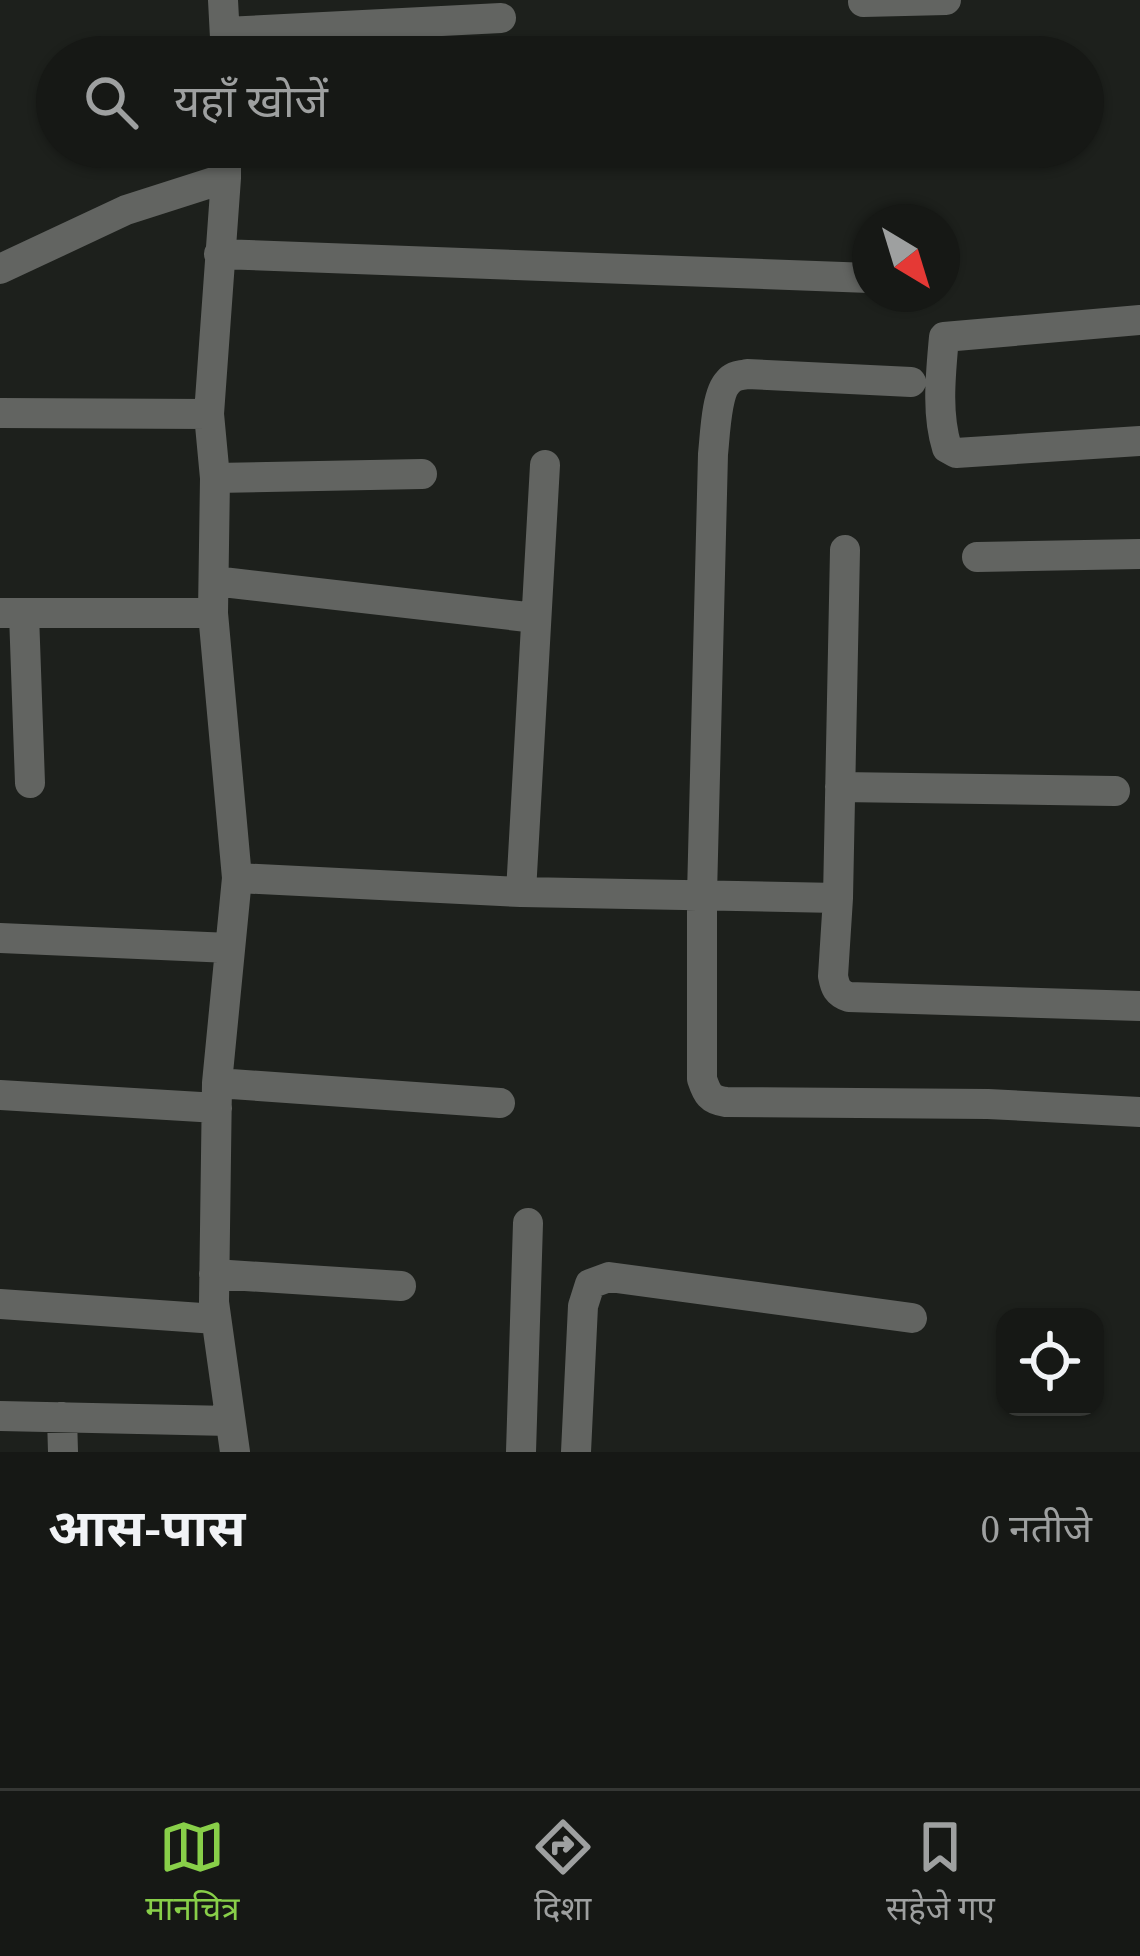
<!DOCTYPE html>
<html lang="hi">
<head>
<meta charset="utf-8">
<style>
  body { margin:0; font-family:"Source Serif 4","Noto Sans Devanagari",serif; background:#1f211e; color:#f1f3f6 }
  .controls { position:absolute; right:36px; bottom:36px; display:grid; overflow:hidden; border-radius:24px; box-shadow:0 3px 9px #0004 }
  .controls button { width:108px; height:108px; display:grid; place-items:center; padding:0; border:0; border-bottom:3px solid #353734; background:#161815; color:#f1f3f6; font:60px sans-serif }
  .compass { position:absolute; left:852px; top:204px; width:108px; height:108px; border-radius:50%; background:#161815; box-shadow:0 3px 9px #0004; rotate:142deg }
  .list { margin:0; padding:0; list-style:none }
  h2 { display:flex; justify-content:space-between; align-items:center; height:156px; margin:0; padding:0 48px; font-size:51px }
  h2 small { font-size:39px; font-weight:400; color:#9ea0a0 }
  .icon { flex:none; width:66px; height:66px; fill:none; stroke:currentColor; stroke-width:2; stroke-linecap:round; stroke-linejoin:round }
  .map { position:relative; flex:none; width:1140px; height:1452px; overflow:hidden }
  .search { position:absolute; background:#161815; box-shadow:0 3px 9px #0004; left:36px; right:36px; top:36px; height:132px; display:flex; align-items:center; gap:30px; box-sizing:border-box; padding:0 42px; border-radius:66px; color:#9ea0a0; font-size:45px }
  .sheet { height:336px; background:#161815 }
  nav { display:flex; justify-content:space-around; align-items:center; box-sizing:border-box; height:168px; border-top:3px solid #353734; background:#161815; font-size:33px; color:#9ea0a0 }
  nav a { display:grid; justify-items:center; gap:6px }
  nav .on { color:#88cf49 }
  .map>svg:first-child { display:block }
</style>
</head>
<body>
<div class="map">
<svg width="1140" height="1452" viewBox="0 0 1140 1452">
  <rect width="100%" height="100%" fill="#1d201c"/>
  <g fill="none" stroke-linecap="round" stroke-linejoin="round">
    <path stroke="#626461" stroke-width="30" d="M223 0 226 57
      M863 2 946 0
      M225 32 501 18
      M226 147V178L209 414 215 478 213 613 237 878 217 1083 214 1302 235 1452
      M219 254 870 278
      M0 269 126 210 226 178
      M1140 320 944 337C941 372 936 413 947 448L956 453 1140 441
      M911 382 747 374C739 376 734 375 728 382 716 394 715 437 713 454L702 895V1079C707 1094 710 1100 726 1102L988 1104 1140 1112
      M0 413 209 414
      M215 478 422 474
      M845 550 838 898 833 976C835 987 837 993 849 997L1140 1006
      M977 557 1140 554
      M214 581 536 618
      M0 613H213
      M24 614 30 783
      M840 787 1115 791
      M237 878 521 892 838 898
      M521 892 545 465
      M0 938 230 948
      M217 1083 500 1103
      M0 1095 217 1108
      M214 1274 401 1286
      M0 1304 216 1319
      M0 1416 230 1421
      M62 1417 63 1452
      M521 1452 528 1223
      M576 1452 583 1306 590 1284 609 1277 912 1318"/>
  </g>
</svg>
<div class="controls">
<button><svg class="icon" aria-label="locate" viewBox="0 0 24 24"><circle cx="12" cy="12" r="6"/><path d="M12 2v4M12 18v4M2 12h4M18 12h4"/></svg></button>
</div>
<svg class="compass" viewBox="-18 -18 36 36"><path d="M0-13l5 13h-10z" fill="#e53935"/><path d="M0 13l5-13h-10z" fill="#9ea0a0"/></svg>
<div class="search"><svg class="icon" aria-label="search" viewBox="0 0 24 24"><circle cx="10" cy="10" r="6"/><path d="M15 15l6 6"/></svg>यहाँ खोजें</div>
</div>
<section class="sheet">
<h2>आस-पास<small>0 नतीजे</small></h2>
<ul class="list">
</ul>
</section>
<nav>
<a class="on"><svg class="icon" aria-label="map" viewBox="0 0 24 24"><path d="M3 6l6-2 6 2 6-2v14l-6 2-6-2-6 2zM9 4v14M15 6v14"/></svg>मानचित्र</a>
<a><svg class="icon" aria-label="directions" viewBox="0 0 24 24"><path d="M12 3l9 9-9 9-9-9zM9 14v-3h6M13 9l2 2-2 2"/></svg>दिशा</a>
<a><svg class="icon" aria-label="saved" viewBox="0 0 24 24"><path d="M7 4h10v16l-5-4-5 4z"/></svg>सहेजे गए</a>
</nav>
</body>
</html>
